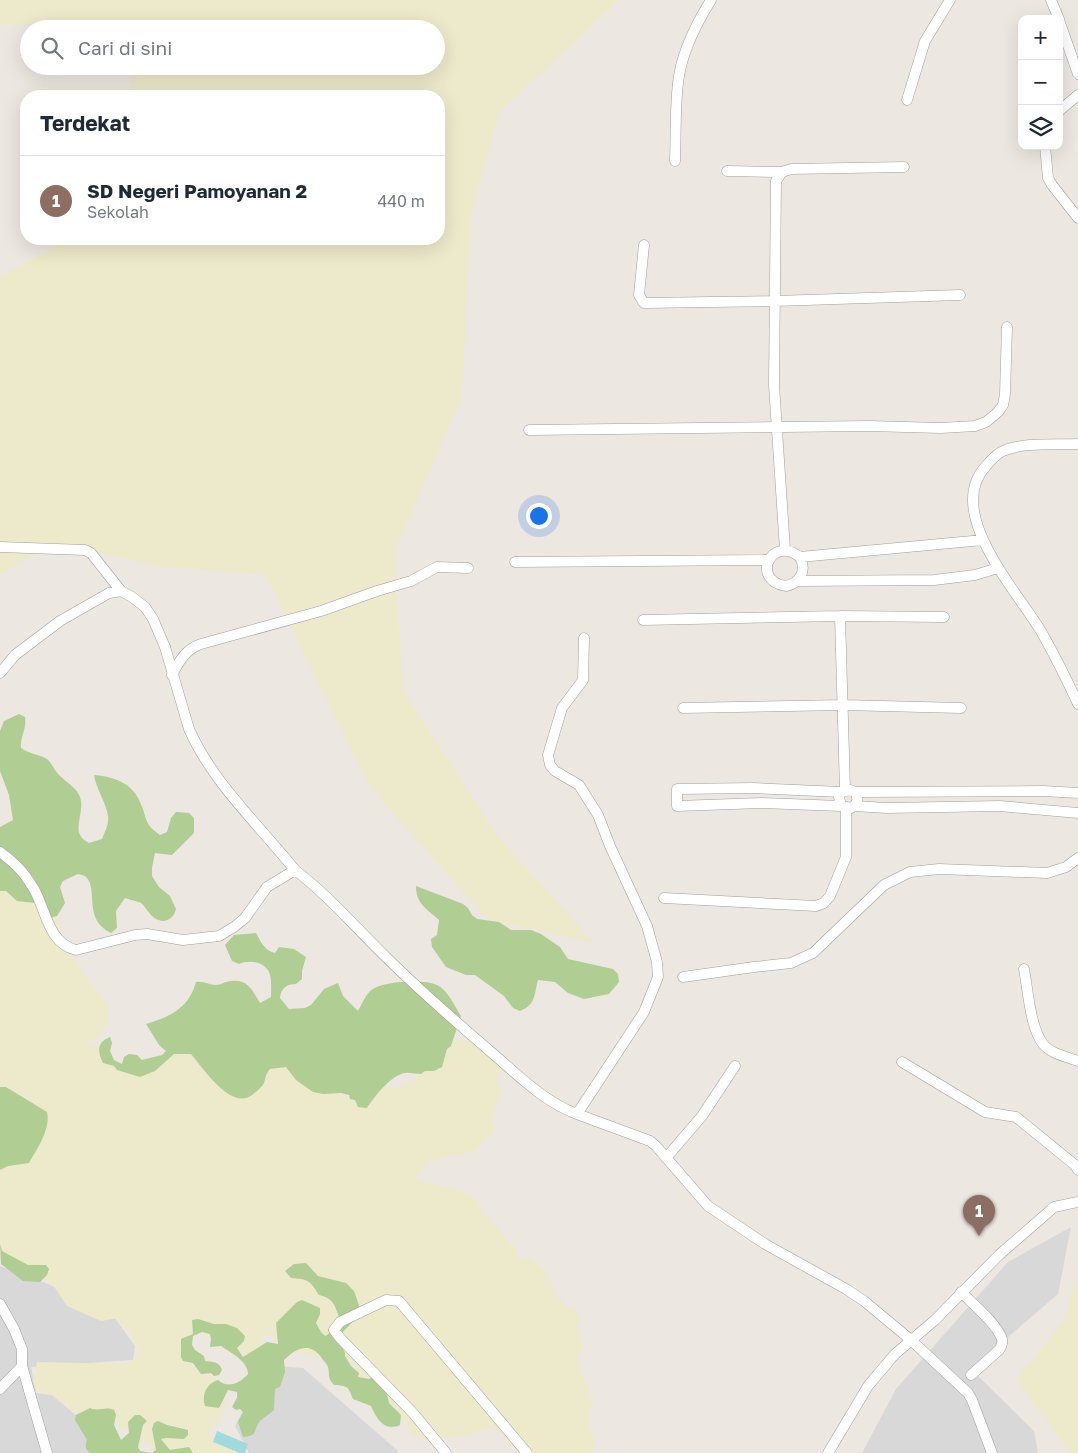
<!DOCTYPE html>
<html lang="id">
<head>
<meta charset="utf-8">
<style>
  body { margin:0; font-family:"Golos Text",sans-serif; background:#f6f6f7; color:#1f2937 }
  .controls { position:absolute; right:15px; top:15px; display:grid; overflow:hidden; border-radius:10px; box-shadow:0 5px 20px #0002 }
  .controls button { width:45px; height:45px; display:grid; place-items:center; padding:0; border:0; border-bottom:1px solid #e0e1e3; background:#fff; color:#1f2937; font:25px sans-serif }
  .you { position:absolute; left:538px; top:515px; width:18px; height:18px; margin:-12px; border:4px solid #fff; border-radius:50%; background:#1a73e8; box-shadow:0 0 0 8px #1a73e833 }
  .badge { display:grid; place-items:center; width:32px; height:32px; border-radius:50%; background:#b45309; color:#fff; font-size:16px; font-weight:700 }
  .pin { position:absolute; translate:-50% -41px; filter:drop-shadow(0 1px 2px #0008) }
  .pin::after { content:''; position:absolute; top:26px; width:18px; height:15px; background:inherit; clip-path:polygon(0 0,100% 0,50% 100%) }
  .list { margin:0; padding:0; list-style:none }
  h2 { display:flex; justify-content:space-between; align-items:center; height:65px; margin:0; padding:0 20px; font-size:21px }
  h2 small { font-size:16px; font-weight:400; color:#747a83 }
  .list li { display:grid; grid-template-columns:32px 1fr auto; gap:15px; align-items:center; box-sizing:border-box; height:90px; padding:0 20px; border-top:1px solid #e0e1e3 }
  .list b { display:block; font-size:19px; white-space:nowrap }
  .list p { margin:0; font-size:16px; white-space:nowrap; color:#747a83 }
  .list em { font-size:16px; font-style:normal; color:#747a83 }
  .icon { flex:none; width:28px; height:28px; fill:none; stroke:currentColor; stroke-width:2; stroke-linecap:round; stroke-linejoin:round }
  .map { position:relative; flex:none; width:1078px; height:1453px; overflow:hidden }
  .search { position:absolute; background:#fff; box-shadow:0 5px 20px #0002; left:20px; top:20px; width:425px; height:55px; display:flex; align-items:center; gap:12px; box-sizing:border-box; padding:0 18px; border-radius:28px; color:#747a83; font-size:19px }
  .panel { position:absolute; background:#fff; box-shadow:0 5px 20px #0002; left:20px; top:90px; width:425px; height:155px; border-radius:20px }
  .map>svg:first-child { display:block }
</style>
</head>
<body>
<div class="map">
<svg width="1078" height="1453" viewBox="0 0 1078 1453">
  <rect width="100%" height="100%" fill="#ede7e1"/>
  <path fill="#d9d8d8" d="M1071 1227 1058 1294 971 1369 1034 1431 1038 1453H862L896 1389 1008 1262Z
    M0 1266 48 1284 111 1313 135 1346 133 1360 31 1367 36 1393 52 1395 78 1417 99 1453H0Z
    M266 1365 303 1368 398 1451 397 1453H249L235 1426Z"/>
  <path fill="#ede9cb" d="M0 0H619L499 112 471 215 462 396 394 553 403 691 498 837 594 943 487 919 369 786 265 575 157 566 57 543 0 574V277L68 239H439V96H130L131 66H436V29H133V27L0 25Z
    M0 848 46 891 57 916 64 943 83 974 100 994 107 1007V1022L100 1036 87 1044 99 1046 110 1051 114 1066 162 1055 166 1051 187 1040 258 1067H286L296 1080 331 1090 350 1099 384 1088 400 1087 421 1074 459 1038 470 1042 487 1051 501 1067 502 1071 499 1076 498 1082 501 1092 493 1113 494 1130 478 1148 472 1152 428 1161 415 1179 426 1184 431 1183 461 1191 475 1198 482 1211 514 1248 519 1257 522 1261 525 1258H530L542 1268 556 1294 566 1307 575 1311 578 1315 580 1320 577 1331 583 1346 582 1352 578 1355 577 1361 580 1371 589 1390 593 1405 587 1420 594 1440 593 1451 589 1453H517L502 1434 491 1427 464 1436 425 1440 413 1435 409 1431 405 1419 394 1406 363 1379 358 1377 354 1362 332 1351 312 1358 294 1350 269 1335H263L260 1350 250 1356 239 1349 221 1345 197 1328 188 1337 187 1365 196 1366 211 1373 221 1383 226 1385 225 1410 215 1425 211 1427 209 1432 219 1445 223 1448 250 1453H168L145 1442 127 1429 120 1430 116 1415 99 1409 77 1413 52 1395 37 1391 33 1381 37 1362 126 1364 127 1365 137 1355 139 1350 132 1335 118 1318 101 1321 67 1306 53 1285 0 1253Z
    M1078 1267V1453H1070L1016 1379 1064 1321Z"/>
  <path fill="#b0cd94" d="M19 714 25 717C27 729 20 736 21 748 29 754 39 754 47 759 52 763 54 770 59 775 65 781 77 788 80 797 86 814 68 833 89 843L102 839C105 832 109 824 108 816 106 802 96 789 94 775 112 776 133 783 140 802 148 819 143 823 160 835L167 832 171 818 176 812 189 813 194 818V833L172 855 155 853 152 868V876L159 887 170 896 176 909C173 921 162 925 152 916 148 912 145 906 141 903 137 901 130 900 125 898L116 911 117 928 111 933C82 919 99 889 86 877 84 875 81 875 78 874L63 881 60 887 65 903 57 916 50 918 44 904 17 901 6 891H0V827L13 820 9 795 0 771V731L4 721Z
    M416 886 463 904 468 908 472 915 477 919 499 922 511 930H531L541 934 560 947 568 959 613 969 618 974 619 982 609 994 584 999 568 993 555 982 538 980C534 994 536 1005 520 1011L513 1008 504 996 475 975H466L446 967 432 947 431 939 437 935 439 920C426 908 416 904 416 886Z
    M256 933C261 942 264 950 275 953L279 947 294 949 306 957 302 971V979L296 984C287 984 281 988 280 998L289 1009 305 1008 311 1005 324 989 338 983 343 996 358 1011C362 1004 366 993 373 989 385 981 424 979 437 985 448 990 455 1007 461 1016L451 1046 447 1049 442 1067 434 1071H425L421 1074C416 1074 409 1072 405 1073 391 1075 374 1097 367 1108L358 1107 355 1100 350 1099 349 1095 341 1093 323 1094 313 1092 296 1080 286 1067 270 1069C265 1075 266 1077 264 1083 262 1087 256 1092 252 1095 231 1111 203 1068 191 1054H174L155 1071 140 1077 117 1070 114 1066 103 1063C97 1051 97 1042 110 1037L112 1043 110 1051 114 1060 122 1064 124 1057 129 1054 137 1055 142 1060 162 1055 166 1051 159 1045 146 1024C170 1017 189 1008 196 982 204 981 209 985 216 985 221 985 226 981 231 981 248 979 252 990 260 1003L271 997C271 990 272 978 269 972 263 961 249 960 239 964L232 961 225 945 234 935Z
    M0 1087H6L47 1112C51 1129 37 1149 29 1163L8 1166 0 1170Z
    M0 1244 2 1251 28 1265H46L49 1269 47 1275 40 1282 23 1281 1 1264Z
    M306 1263 318 1276 346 1283 354 1291 360 1308V1314L343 1332 340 1342 345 1353V1356L351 1366 359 1373 358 1377 369 1379 378 1373 383 1376 389 1403 401 1415 400 1425C384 1432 377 1419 371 1406L353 1399C348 1386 348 1386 334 1385 327 1378 330 1374 328 1367 327 1364 323 1360 321 1357 309 1341 295 1349 284 1360L285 1372 280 1387 275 1389 274 1410C270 1414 264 1417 260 1421 252 1431 260 1435 243 1437L238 1422 243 1412 240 1409 236 1410 232 1407 237 1398V1392L228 1390 219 1408 205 1406C201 1395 207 1383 218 1380 228 1389 240 1383 248 1374 248 1361 231 1353 221 1346L210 1347 211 1339 210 1334 202 1332 193 1336 192 1345 195 1350 204 1356 205 1361C213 1362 219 1361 222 1370L219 1375 214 1376 211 1373 201 1374 193 1363 183 1361 181 1357V1339L193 1334 192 1320 198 1319 214 1324H226L237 1328 245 1336 244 1341 237 1348 243 1357 267 1342 278 1344 276 1323 297 1302 302 1300 320 1308V1314L316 1323 321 1332 325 1336 335 1330 340 1319C334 1305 335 1299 319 1295 310 1281 309 1279 291 1278L285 1271 294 1264Z
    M90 1408C98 1412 106 1406 114 1410L116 1415 114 1425 121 1440 129 1433 128 1422 135 1415H140L147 1421 143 1425 138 1447 140 1451 151 1453H90C85 1449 85 1446 87 1440L75 1420 76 1415Z
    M158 1421 167 1425 188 1430V1435L184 1439 166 1438 161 1439 170 1450 189 1447 193 1453H152L156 1450 152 1429 154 1423Z"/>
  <path fill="#a0dadc" d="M217 1431 248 1444 245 1453H240L213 1442Z"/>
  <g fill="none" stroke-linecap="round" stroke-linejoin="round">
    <g stroke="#9f9f9f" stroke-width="11">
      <path id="minor" d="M1051 0 1059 19
        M1059 20 1078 74
        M907 100 925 41 950 0
        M1059 111 1078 95
        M1045 146 1048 178 1052 185 1078 218
        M675 161C676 135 675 108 678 83 681 54 696 24 711 0
        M727 171 782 172
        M644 245 639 295 644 303 775 301 960 295
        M529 430 869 426 941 428 975 426 986 422 998 412 1003 405 1005 394 1007 327
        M1078 444C1056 445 1023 442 1003 451 996 454 991 460 986 466 943 512 1018 592 1042 633 1055 656 1067 680 1078 704
        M0 547 85 550 91 553 121 591
        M785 550 774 385 776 181 782 172 791 169 904 167
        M800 557C807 571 800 583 786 586 750 581 771 534 800 557L983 540
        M515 562 769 560
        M797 581 934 580 975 575 998 568
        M840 616 845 790
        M643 620 840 616 944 617
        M0 673 15 655 60 621 109 593 121 591 132 597 145 607 153 619 165 647 189 729C213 783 258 824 295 870
        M172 675C179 661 186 649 201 644L321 611 377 591 411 581 437 567 468 568
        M683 708 843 705 961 708
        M841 792 753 788 677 789V806L761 803 841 806
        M855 792C859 799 858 804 851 808L841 806 839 797 841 792 850 790 855 792 1043 791 1078 793
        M855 806 886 808 1000 806 1078 813
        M0 852C17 865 23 871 34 889 46 910 48 943 76 950L135 935 147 934 183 940 219 936 234 927 245 918 267 887 295 870C329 896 355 927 386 957 419 990 455 1021 491 1052 517 1074 544 1102 577 1114L644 1012 658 977 657 962 647 926 610 846 598 815 579 785 555 771 550 765 548 755 562 708 583 680 584 638
        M664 898 816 906 824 903 830 896 846 857V809
        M1024 969C1028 990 1030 1027 1043 1044 1051 1054 1067 1057 1078 1061
        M683 977 754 967 791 963 813 953 884 885 910 872 939 869 1047 873 1066 867 1078 858
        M902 1062 985 1112 1016 1117 1075 1165 1078 1170
        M577 1114 650 1141 656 1146 708 1206 765 1244 846 1289 864 1301 911 1340 968 1393 972 1400 992 1453
        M666 1158 702 1116 735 1066
        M961 1292C973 1304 997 1324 1002 1339 1003 1343 1001 1347 999 1350L971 1375
        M0 1304 14 1329 22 1349V1366
        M0 1389 22 1366 47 1453
        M446 1453 413 1413 340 1338 334 1330 340 1322 386 1300 399 1301 527 1453
        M828 1453 868 1386 895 1354 935 1320 999 1255 1045 1215 1054 1207 1078 1202"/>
    </g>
    <use href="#minor" stroke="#fff" stroke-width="10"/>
  </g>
</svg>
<div class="controls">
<button>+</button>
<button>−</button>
<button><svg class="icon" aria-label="layers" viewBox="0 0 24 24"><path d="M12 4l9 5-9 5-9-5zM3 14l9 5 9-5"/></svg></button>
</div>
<div class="you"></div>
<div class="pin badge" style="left:979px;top:1236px;background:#8d6e63">1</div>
<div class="search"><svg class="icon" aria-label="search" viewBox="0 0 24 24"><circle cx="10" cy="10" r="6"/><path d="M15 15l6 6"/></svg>Cari di sini</div>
<section class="panel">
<h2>Terdekat<small></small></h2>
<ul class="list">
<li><span class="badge" style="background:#8d6e63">1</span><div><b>SD Negeri Pamoyanan 2</b><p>Sekolah</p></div><em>440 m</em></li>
</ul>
</section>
</div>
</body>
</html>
